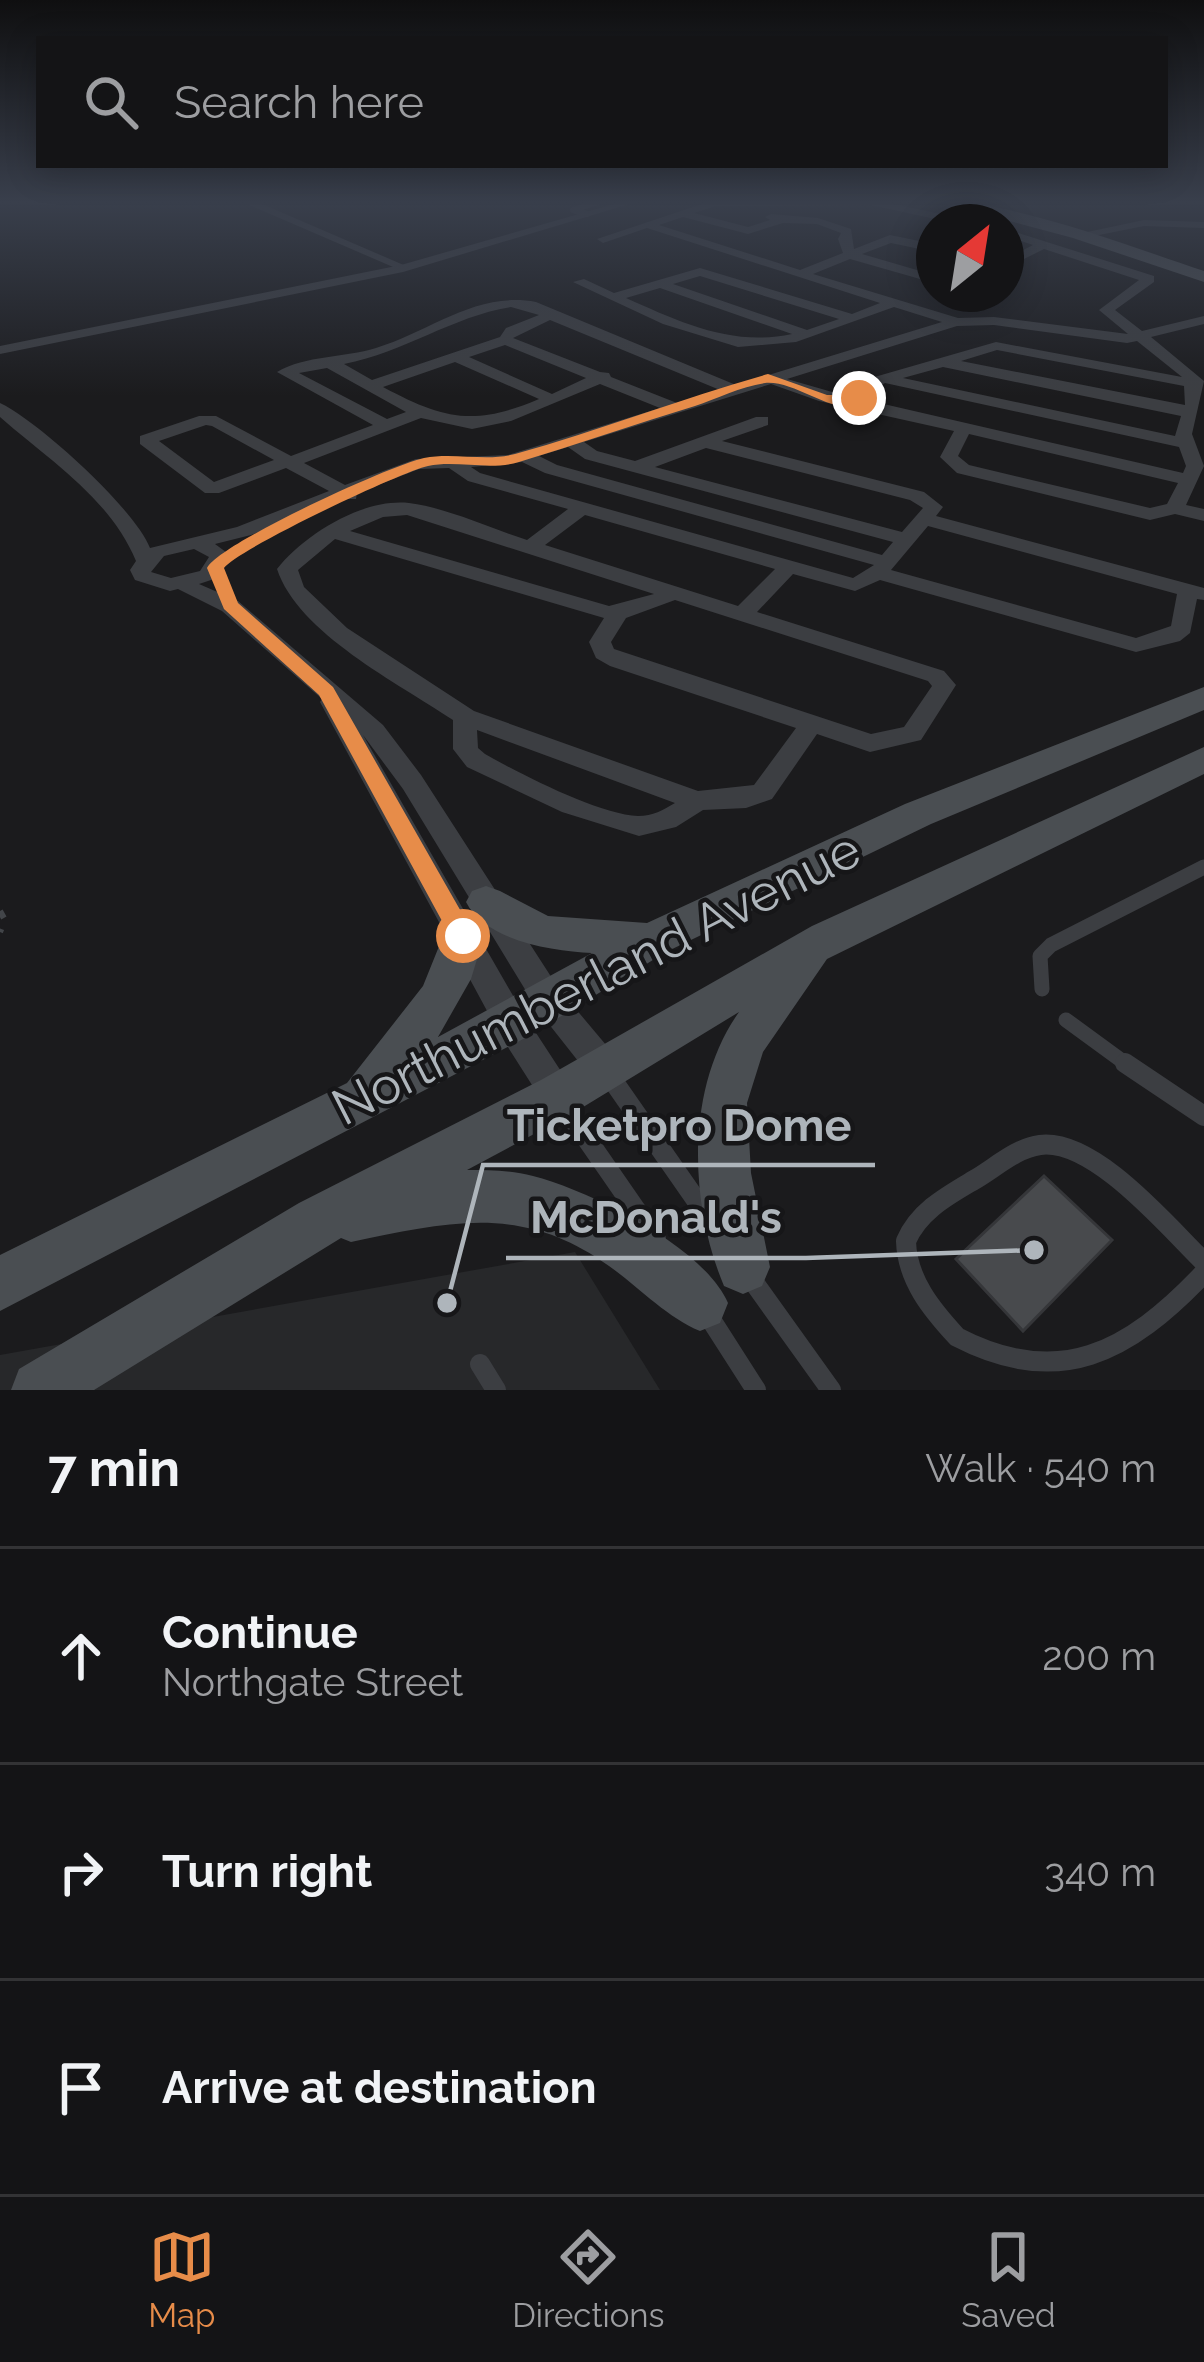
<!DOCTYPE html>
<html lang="en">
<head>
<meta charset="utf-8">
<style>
  body { margin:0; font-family:Raleway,sans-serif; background:#212123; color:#f1f3f6 }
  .compass { position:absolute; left:916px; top:204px; width:108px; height:108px; border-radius:50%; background:#141416; box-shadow:0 6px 30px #0003; rotate:30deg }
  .stop { position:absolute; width:36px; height:36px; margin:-27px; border:9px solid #e78c49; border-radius:50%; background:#fff }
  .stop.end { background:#e78c49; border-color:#fff; box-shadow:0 3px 12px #0008 }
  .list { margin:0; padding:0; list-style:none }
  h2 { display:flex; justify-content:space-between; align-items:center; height:156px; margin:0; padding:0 48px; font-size:51px }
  h2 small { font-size:39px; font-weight:400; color:#9d9ea1 }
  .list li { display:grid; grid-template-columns:78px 1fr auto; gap:36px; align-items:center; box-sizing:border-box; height:216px; padding:0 48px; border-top:3px solid #333335 }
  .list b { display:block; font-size:45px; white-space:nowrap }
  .list p { margin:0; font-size:39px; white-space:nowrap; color:#9d9ea1 }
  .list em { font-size:39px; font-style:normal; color:#9d9ea1 }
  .icon { flex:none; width:66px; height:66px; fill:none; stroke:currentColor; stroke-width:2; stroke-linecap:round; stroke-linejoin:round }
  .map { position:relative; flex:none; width:1204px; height:1390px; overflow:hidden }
  .search { position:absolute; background:#141416; box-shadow:0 6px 30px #0003; left:36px; right:36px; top:36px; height:132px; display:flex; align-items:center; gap:30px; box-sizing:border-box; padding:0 42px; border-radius:0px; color:#9d9ea1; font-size:45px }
  .sheet { height:804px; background:#141416 }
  nav { display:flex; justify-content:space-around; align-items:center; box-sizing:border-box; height:168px; border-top:3px solid #333335; background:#141416; font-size:33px; color:#9d9ea1 }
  nav a { display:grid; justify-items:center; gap:6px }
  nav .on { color:#e78c49 }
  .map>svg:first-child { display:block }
</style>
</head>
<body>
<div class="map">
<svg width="1204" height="1390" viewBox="0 0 1204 1390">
  <rect width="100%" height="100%" fill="#1b1b1d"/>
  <path fill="#27282a" d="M575 1252 660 1390H0V1355Z"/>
  <path fill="#484a4d" stroke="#353639" stroke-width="3" d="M1044 1176 1112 1240 1023 1331 956 1259Z"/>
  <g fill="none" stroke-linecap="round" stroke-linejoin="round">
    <path stroke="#424549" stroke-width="6" stroke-dasharray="8 12" stroke-linecap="butt" d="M0 911 5 920 0 932"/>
    <path stroke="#3c3e42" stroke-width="6" d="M250 202 403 268
      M587 214 573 210 598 202"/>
    <path stroke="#3c3e42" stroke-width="15" d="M1042 989 1040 956 1051 945 1204 867
      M1066 1020 1129 1066"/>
    <path stroke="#3c3e42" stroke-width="20" d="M1125 1063 1204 1116
      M609 1075 710 1220
      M562 1103 656 1239
      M1204 1262C1168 1227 1094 1138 1040 1145 1016 1148 995 1168 974 1180 947 1196 919 1211 906 1241 907 1280 932 1310 957 1337 1059 1390 1128 1353 1204 1273
      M750 1277 831 1390
      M708 1315 756 1390
      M480 1364 496 1390"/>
    <path fill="#3c3e42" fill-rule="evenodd" d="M621 202H636L403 272 0 354V346L401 265Z
      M708 202H884L969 220 949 222 871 205 716 206 694 213 748 227 770 220 765 217 771 214 818 218 851 229 854 249 890 235 934 244V252L891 243 862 254 934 275V283L850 259 813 274 958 318 994 317 1128 334 1099 310 1139 280 1044 249 1006 268V259L1033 245 1006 236V229L1154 276V282L1115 310 1142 331 1204 316V324L1151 337 1204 381 1192 434 1204 466 1186 505 1204 509V521L1175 514 1150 520 957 473 940 457 954 431 819 401 771 384 584 442 597 451 635 461 756 417H768V425L722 441 924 492 943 507 936 516 1204 588V600L1197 599 1190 633 1180 641 1136 652 880 580 855 591 793 574 757 612 944 671 956 685 921 740 870 752 817 734 772 799 746 808 703 810 676 827 639 836 562 812 467 767 453 749V720C398 683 298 633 277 569 304 535 362 498 409 503 448 508 489 528 527 540L568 509 468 481 449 468 419 469 357 493 356 499H343L251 535 215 544 230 555 214 579 199 584 238 601 383 725 421 775 559 989 617 1058 622 1069 617 1080 605 1084 593 1080 537 1009 403 789 363 735 523 1013 570 1085 575 1096 570 1107 558 1112 546 1107 499 1033 320 702 322 699 222 611 178 589 170 591 135 580 130 570 136 561C109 497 50 461 0 417V403C37 420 135 509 150 548L237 527 329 491 286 468 219 493H205L140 444V436L199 416H216L291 456 373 425 277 372C306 355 344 358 376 348 431 331 476 291 536 302L736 385 942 322 894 307 796 342 738 347 663 324 573 282 584 279 614 293 700 268 852 314 880 303 647 228 603 243 597 239ZM683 217 748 234 783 223 817 224 841 233 838 239 843 253 800 270 659 225ZM700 276 839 319 807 330 673 284ZM660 288 792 334C732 347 680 322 626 298ZM511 307 539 315 506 328 500 337 372 380 344 364C405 352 453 316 511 307ZM550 320 720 390 677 403 611 377 609 373 600 372 513 338ZM994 325 1127 343 1137 341 1182 377 996 342 864 380 850 393 853 398 787 379 957 326ZM505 345 586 378 552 394 469 357ZM997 350 1184 386 1185 405 961 361ZM455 362 539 399C474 427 443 419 383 387ZM943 367 1181 416 1175 436 903 378ZM327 368 406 412 387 419 299 373ZM885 383 1179 447 1186 466 1183 473 875 402 867 394ZM600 384 660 408 508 455 416 459 345 485 304 463 421 418 472 429 511 421ZM206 425 212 426 274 460 214 482 159 441ZM969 434 1178 483 1167 504 1150 508 969 465 958 456ZM568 447 585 459 893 542 882 555 557 465 539 456ZM706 448 910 500 923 508 902 532 655 467ZM522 462 545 473 874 565 853 578 480 473 471 467ZM407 515 654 594 609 606 350 531 383 517ZM585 515 775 569 738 606 545 545ZM928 526 1177 594 1171 626 1136 638 891 570ZM335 539 604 618 589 642 596 658 610 666 796 728 754 785 698 791 474 711 347 628 304 587 298 570ZM194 549 209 557 200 571 171 578 151 572 164 556ZM675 600 928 681 932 686 904 727 871 734 614 649 611 642 626 618ZM477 730 675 803C663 810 653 816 638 816 600 815 520 774 485 754L478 748Z
      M1144 220 1204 222V228L1144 226 1079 239 1073 235Z"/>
    <path fill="#4a4e52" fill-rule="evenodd" d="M939 202C1009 199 1134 248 1204 271V282L1073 238Z
      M1204 687V710L931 824 666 952 527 1037 0 1311V1255L347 1083 423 986 448 924 463 919 478 924 484 936 471 979 438 1037 592 953C552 951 486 941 466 902L472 891 486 886 500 891 548 916 647 923 905 804Z
      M1204 747V774L827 959 763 1052 747 1103 751 1173 770 1267 762 1286 743 1294 724 1286C689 1203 685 1088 739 1012L575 1112 467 1170C489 1170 511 1170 533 1176 591 1191 704 1247 728 1303L720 1323 700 1331C666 1317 639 1287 609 1266 522 1203 449 1222 351 1242L341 1238 94 1390H11L19 1369 299 1203 541 1080 812 926Z"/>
  </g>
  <linearGradient id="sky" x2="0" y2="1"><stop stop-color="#0f0f10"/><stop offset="0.51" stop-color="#393f4c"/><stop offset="1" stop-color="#393f4c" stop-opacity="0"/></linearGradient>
  <rect width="1204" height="396" fill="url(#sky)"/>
  <path fill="#e78c49" d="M768 374 827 395H864L870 404C836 420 798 380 765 383 742 386 716 399 695 406 636 424 578 444 519 462 490 471 457 460 428 466 400 472 236 550 224 568L238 603 333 687 475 936 463 946 454 943 319 695 224 609 207 568C220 543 391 465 424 458 454 452 486 462 515 454 600 430 683 398 768 374Z"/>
  <g text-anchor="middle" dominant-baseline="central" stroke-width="9" stroke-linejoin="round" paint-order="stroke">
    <g font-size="51" fill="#aeb5bb" stroke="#161618">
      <text transform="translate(596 978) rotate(-27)">Northumberland Avenue</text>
    </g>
  </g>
  <path fill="none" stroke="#aeb5bb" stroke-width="4.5" d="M447 1303L483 1165H875M1034 1250L806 1258H506"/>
  <g fill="#aeb5bb" stroke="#161618" stroke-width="4.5">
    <circle cx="447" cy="1303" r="12"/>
    <circle cx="1034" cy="1250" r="12"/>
  </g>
  <g font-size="45" text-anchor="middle" font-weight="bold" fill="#aeb5bb" stroke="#161618" stroke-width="9" stroke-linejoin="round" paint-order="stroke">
    <text x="679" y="1141">Ticketpro Dome</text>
    <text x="656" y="1233">McDonald's</text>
  </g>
</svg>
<svg class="compass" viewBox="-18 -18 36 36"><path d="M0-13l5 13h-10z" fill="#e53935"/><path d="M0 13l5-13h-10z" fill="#9d9ea1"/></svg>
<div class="stop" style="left:463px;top:936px"></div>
<div class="stop end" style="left:859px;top:398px"></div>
<div class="search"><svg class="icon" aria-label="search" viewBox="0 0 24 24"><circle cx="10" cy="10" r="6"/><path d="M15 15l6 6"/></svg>Search here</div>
</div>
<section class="sheet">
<h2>7 min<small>Walk · 540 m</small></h2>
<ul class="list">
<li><svg class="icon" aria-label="ahead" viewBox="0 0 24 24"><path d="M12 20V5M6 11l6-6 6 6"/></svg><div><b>Continue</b><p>Northgate Street</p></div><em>200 m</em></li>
<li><svg class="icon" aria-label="right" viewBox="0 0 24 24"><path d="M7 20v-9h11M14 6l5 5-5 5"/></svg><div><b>Turn right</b></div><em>340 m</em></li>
<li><svg class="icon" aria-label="arrive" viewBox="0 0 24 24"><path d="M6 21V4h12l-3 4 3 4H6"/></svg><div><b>Arrive at destination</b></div></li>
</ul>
</section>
<nav>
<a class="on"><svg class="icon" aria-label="map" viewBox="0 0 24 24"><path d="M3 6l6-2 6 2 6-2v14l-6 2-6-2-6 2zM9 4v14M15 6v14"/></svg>Map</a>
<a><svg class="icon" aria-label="directions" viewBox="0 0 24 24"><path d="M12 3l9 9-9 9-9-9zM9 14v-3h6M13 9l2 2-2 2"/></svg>Directions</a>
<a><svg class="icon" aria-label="saved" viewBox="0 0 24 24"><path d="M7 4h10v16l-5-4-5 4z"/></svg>Saved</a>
</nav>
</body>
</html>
